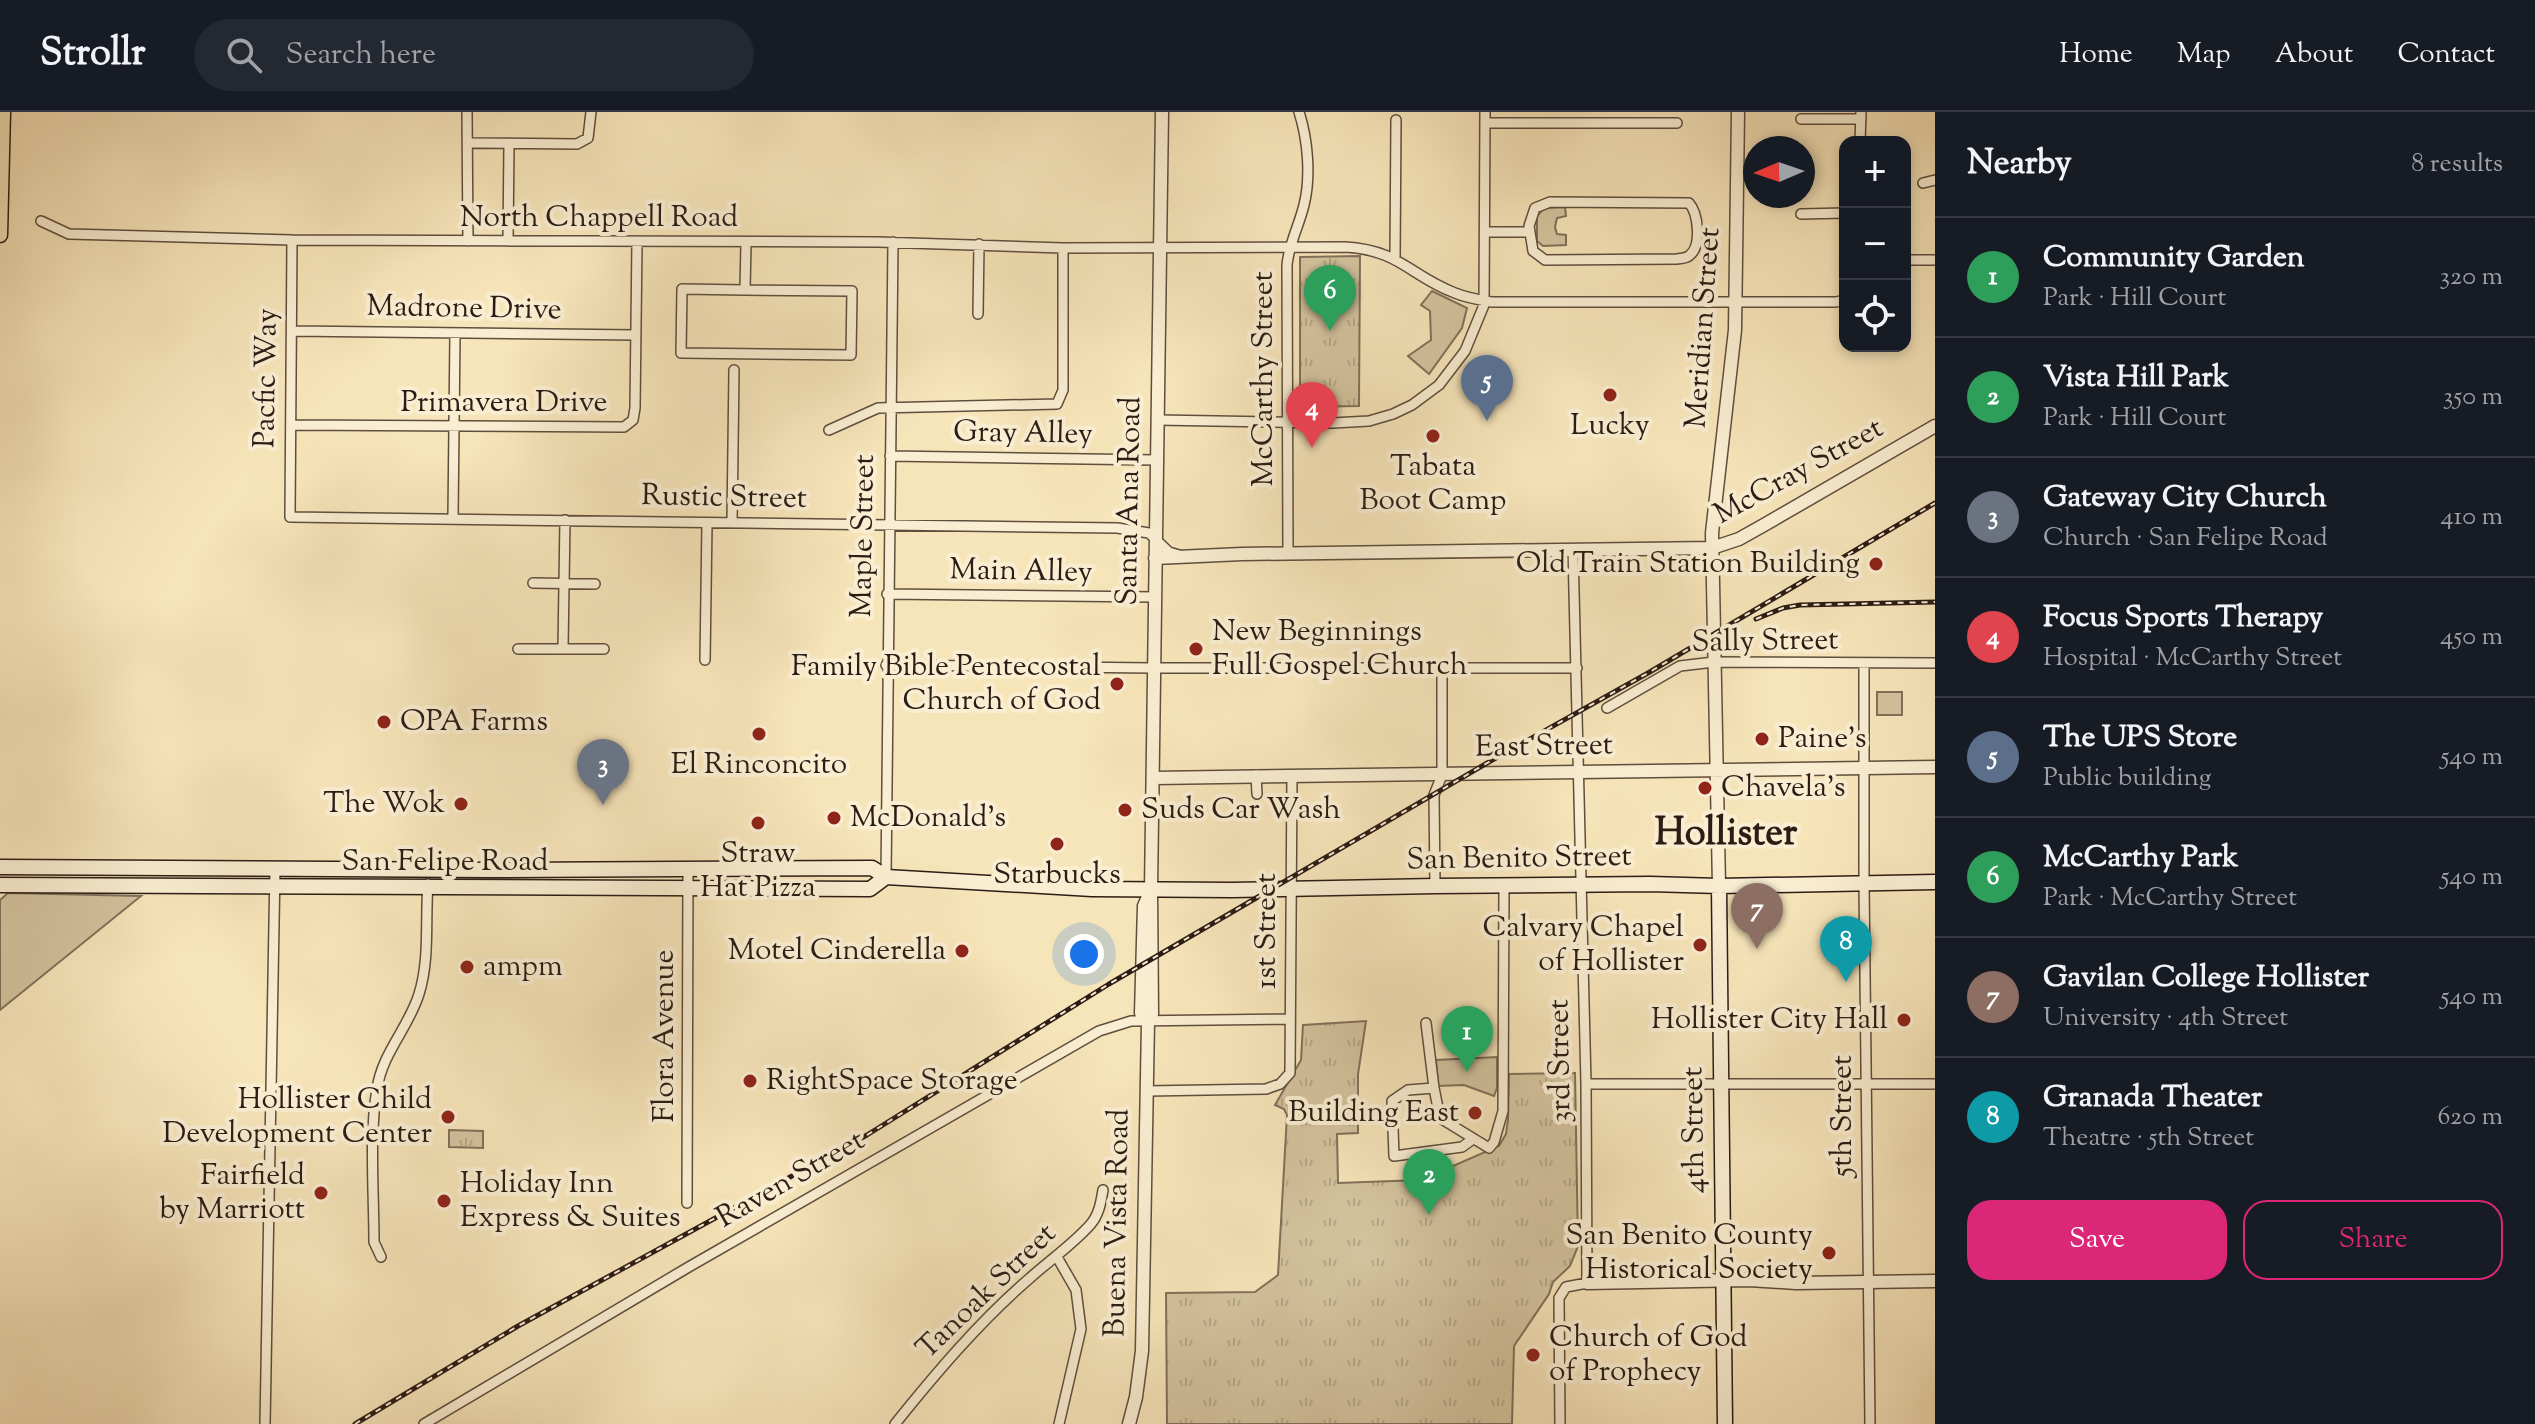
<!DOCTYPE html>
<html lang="en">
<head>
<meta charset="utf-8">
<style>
  body { margin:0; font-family:"Sorts Mill Goudy",serif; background:#242831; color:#f1f3f6 }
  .controls { position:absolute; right:24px; top:24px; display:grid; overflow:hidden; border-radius:16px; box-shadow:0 4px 12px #0003 }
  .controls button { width:72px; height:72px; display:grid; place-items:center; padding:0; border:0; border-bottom:2px solid #363941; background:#171b24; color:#f1f3f6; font:40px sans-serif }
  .compass { position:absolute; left:1743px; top:24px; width:72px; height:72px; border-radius:50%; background:#171b24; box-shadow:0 4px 12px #0003; rotate:268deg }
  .you { position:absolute; left:1084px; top:842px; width:28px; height:28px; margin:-20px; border:6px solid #fff; border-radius:50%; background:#1a73e8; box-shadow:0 0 0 12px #1a73e833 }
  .badge { display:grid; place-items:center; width:52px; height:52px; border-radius:50%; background:#db2777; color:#fff; font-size:26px; font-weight:700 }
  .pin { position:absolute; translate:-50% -66px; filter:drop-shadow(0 2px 4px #0008) }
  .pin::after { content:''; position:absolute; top:42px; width:28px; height:24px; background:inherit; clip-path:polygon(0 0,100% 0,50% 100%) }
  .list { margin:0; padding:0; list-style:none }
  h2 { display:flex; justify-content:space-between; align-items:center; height:104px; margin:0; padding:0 32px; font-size:34px }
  h2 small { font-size:26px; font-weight:400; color:#9ea1a6 }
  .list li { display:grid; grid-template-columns:52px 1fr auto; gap:24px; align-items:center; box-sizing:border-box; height:120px; padding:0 32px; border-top:2px solid #363941 }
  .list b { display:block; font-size:30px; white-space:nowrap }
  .list p { margin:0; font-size:26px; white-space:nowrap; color:#9ea1a6 }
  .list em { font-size:26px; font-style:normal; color:#9ea1a6 }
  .actions { display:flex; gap:16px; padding:24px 32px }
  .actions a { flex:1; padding:18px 0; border:2px solid #db2777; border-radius:24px; text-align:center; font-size:28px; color:#db2777 }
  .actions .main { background:#db2777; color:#fff }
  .icon { flex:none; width:44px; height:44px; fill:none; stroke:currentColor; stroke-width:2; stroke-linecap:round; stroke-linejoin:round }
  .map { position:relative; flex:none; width:1935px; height:1312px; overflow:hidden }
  header { display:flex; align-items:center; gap:48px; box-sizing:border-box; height:112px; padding:0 40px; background:#171b24; border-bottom:2px solid #363941 }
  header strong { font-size:38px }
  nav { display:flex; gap:44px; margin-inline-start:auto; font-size:28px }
  .search { width:560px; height:72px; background:#242831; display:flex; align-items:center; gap:20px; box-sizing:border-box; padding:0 28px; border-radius:44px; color:#9ea1a6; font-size:30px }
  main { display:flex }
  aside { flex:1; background:#171b24 }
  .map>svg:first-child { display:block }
</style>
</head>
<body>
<header>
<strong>Strollr</strong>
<div class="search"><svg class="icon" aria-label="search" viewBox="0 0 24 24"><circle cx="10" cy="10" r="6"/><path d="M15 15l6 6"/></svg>Search here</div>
<nav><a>Home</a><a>Map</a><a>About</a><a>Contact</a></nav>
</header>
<main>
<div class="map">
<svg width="1935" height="1312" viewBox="0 0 1935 1312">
  <defs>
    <pattern id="park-tufts" width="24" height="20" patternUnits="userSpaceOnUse" patternTransform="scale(2)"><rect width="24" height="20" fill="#d4c39e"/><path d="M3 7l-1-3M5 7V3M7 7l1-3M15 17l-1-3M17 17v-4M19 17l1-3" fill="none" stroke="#b6a787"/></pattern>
  </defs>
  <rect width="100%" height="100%" fill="#f7e5ba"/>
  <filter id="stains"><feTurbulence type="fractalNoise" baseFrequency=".0025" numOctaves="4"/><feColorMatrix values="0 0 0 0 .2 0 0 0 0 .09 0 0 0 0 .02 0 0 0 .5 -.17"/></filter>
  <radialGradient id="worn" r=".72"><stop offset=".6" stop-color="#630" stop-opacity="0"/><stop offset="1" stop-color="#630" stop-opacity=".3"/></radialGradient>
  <path fill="#d4c39e" stroke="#80705a" stroke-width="2" d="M1565 95 1566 104 1557 106 1555 115 1557 122 1566 123V133L1543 134 1537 129V104L1544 96Z
    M1432 179 1467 196 1462 216 1429 262 1408 244 1431 228 1430 199 1421 193Z
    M1877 580H1902V603H1877Z
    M8 781 141 784 0 898V788Z
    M1497 945V976L1494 984 1464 973 1438 974 1436 948Z"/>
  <path fill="url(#park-tufts)" stroke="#80705a" stroke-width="2" d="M1360 144 1359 294 1300 295V145Z
    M1366 909 1358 962V1021L1337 1022 1338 1071 1421 1068 1499 1034 1506 1022 1508 1008 1509 962 1575 961 1578 1134 1570 1154 1553 1170 1549 1182 1514 1234 1512 1312H1167L1166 1181 1255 1180 1278 1163 1287 1003 1284 997 1275 993 1301 948 1303 913Z
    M449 1018 483 1019V1036L449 1035Z"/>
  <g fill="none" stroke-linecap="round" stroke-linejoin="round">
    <g stroke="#5f4e3e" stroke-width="12">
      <path id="minor" d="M467 0 468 129
        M1801 7H1861
        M1486 11H1677
        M1860 30 1861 0
        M472 31 577 32 588 26 591 0
        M1923 71 1935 68
        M1550 90 1689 91C1698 101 1702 133 1690 143 1686 147 1681 146 1677 147L1545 148 1533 139 1529 114 1535 96Z
        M1801 102 1845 101
        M41 109 69 122 292 128 878 130 1063 136 1345 135C1400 138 1410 164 1455 181 1467 186 1480 188 1492 190H1836L1845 188
        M1485 120H1529
        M292 128 290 405 1117 416 1149 421 1169 440 1179 443
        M508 129 509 32
        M1395 146 1396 8
        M1905 148H1935
        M745 178 852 179 851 243 681 241 682 177 745 178 746 131
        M978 202 979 132
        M292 219 636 223
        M1158 308 1333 311 1369 309 1393 302 1412 293 1439 273 1465 239 1484 193 1485 0
        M291 313 624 315 633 308 635 296 637 130
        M829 318 878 296 1057 292 1063 278V136
        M890 344 1156 348
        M453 406 455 221
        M732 411 734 258
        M1288 442 1287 153C1289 131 1299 114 1304 93 1311 65 1308 28 1299 0
        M533 471 595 472
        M887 482 1155 485
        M563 536 565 408
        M518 537H604
        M705 548 707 411
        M1864 552V771L1870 1312
        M886 553 1153 556H1577
        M1607 596 1680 554 1714 550 1935 551
        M1256 663 1257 682
        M886 765 893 130
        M1435 774 1434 683 1442 663V554
        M1426 911 1434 976 1408 978 1392 989 1394 1044 1462 1035 1473 1027
        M1586 972H1935
        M1434 976 1440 1006 1489 1036 1494 1030 1503 999 1504 774
        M1147 979 1266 977 1280 972 1290 961 1292 663
        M687 1091 688 757
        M381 1145 374 1130C374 1082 369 1023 377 977 382 941 409 915 419 882 430 847 425 808 428 772
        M1057 1145 1076 1178 1081 1217 1059 1312
        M265 1312 275 756
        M424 1312 687 1156 1099 919 1131 909 1290 907
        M895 1312C936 1261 980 1209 1030 1166 1050 1148 1072 1133 1090 1113 1099 1103 1101 1090 1103 1078
        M1560 1312 1559 1186 1566 1175 1587 1171 1586 972 1573 438"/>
    </g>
    <g stroke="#5f4e3e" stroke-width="15">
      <path id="tertiary" d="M1155 446 1242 442 1712 436 1739 427 1764 413 1935 314
        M1154 666 1935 655
        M1719 774 1712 421 1735 218 1738 0
        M1151 778 1162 0
        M1587 1171 1749 1168 1796 1171 1935 1169
        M1129 1312 1136 1285 1142 1239 1148 910 1152 902 1151 778 1144 794 1141 901 1148 910"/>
    </g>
    <g stroke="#2c1c15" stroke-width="17">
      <path id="secondary" d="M0 755 490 758 872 756 886 765 1092 777 1232 778 1435 774 1650 772 1719 774 1935 770
        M0 773 870 777 886 765
        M1719 774 1725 1312"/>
    </g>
    <g stroke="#2c1c15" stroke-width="17">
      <path id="primary" d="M0 123 3 0"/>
    </g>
    <use href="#minor" stroke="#faeed2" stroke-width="9"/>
    <use href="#tertiary" stroke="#faeed2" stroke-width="12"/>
    <use href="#secondary" stroke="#faeed2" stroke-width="14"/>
    <use href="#primary" stroke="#f7e5ba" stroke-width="14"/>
    <g stroke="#2c1c15" stroke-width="5">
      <path id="rail" d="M1756 507 1783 496 1800 493 1935 490
        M355 1312 518 1214 867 1023 1109 872 1494 647 1648 561 1935 391"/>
    </g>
    <use href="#rail" stroke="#faeed2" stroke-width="2" stroke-dasharray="6" stroke-linecap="butt"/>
  </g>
  <g fill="#8f2418" stroke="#faeed2" stroke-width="3">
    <circle cx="1610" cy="283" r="8"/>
    <circle cx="1433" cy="324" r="8"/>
    <circle cx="1876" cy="452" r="8"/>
    <circle cx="1196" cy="537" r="8"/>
    <circle cx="1117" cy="572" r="8"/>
    <circle cx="384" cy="610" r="8"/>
    <circle cx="759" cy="622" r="8"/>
    <circle cx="1762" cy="627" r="8"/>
    <circle cx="1705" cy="676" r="8"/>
    <circle cx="461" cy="692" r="8"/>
    <circle cx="1125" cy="698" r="8"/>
    <circle cx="834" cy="706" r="8"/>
    <circle cx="758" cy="711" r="8"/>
    <circle cx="1057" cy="732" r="8"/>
    <circle cx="1700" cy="833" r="8"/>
    <circle cx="962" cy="839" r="8"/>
    <circle cx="467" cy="855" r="8"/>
    <circle cx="1904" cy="908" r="8"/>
    <circle cx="750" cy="969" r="8"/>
    <circle cx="1475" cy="1001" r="8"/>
    <circle cx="448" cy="1005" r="8"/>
    <circle cx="321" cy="1081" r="8"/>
    <circle cx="444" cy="1089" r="8"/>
    <circle cx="1829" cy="1141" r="8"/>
    <circle cx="1533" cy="1243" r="8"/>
  </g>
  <g text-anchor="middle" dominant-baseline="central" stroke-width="8" stroke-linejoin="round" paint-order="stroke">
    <g font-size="30" fill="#2c1c15" stroke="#faeed2">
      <text x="599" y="106">North Chappell Road</text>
      <text transform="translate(464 197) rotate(1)">Madrone Drive</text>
      <text transform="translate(1704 216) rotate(-86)">Meridian Street</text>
      <text transform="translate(267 266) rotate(-89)">Pacfic Way</text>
      <text transform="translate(1264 267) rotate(-90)">McCarthy Street</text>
      <text x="504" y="291">Primavera Drive</text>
      <text transform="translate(1023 322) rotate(1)">Gray Alley</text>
      <text transform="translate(1799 360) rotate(-29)">McCray Street</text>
      <text transform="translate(724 386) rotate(1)">Rustic Street</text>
      <text transform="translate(1130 389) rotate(-89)">Santa Ana Road</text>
      <text transform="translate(864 424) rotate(-89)">Maple Street</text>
      <text transform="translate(1021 460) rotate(1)">Main Alley</text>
      <text transform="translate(1765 530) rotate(-1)">Sally Street</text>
      <text transform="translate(1544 635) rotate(-1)">East Street</text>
      <text transform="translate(1519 747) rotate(-1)">San Benito Street</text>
      <text x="445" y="750">San Felipe Road</text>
      <text transform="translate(1267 819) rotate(-90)">1st Street</text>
      <text transform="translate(665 924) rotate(-90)">Flora Avenue</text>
      <text transform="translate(1561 949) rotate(-91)">3rd Street</text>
      <text transform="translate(1843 1004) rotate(-90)">5th Street</text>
      <text transform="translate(1695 1018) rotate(-91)">4th Street</text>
      <text transform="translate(791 1068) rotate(-30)">Raven Street</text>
      <text transform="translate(1118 1111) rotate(-89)">Buena Vista Road</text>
      <text transform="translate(987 1180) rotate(-44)">Tanoak Street</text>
    </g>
    <g font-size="30" fill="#2c1c15" stroke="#faeed2" text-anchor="end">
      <text x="1610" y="314" text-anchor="middle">Lucky</text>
      <text x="1433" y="355" text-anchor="middle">Tabata<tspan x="1433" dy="34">Boot Camp</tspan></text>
      <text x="1860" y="452">Old Train Station Building</text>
      <text x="1212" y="520" text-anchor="start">New Beginnings<tspan x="1212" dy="34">Full Gospel Church</tspan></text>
      <text x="1101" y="555">Family Bible Pentecostal<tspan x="1101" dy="34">Church of God</tspan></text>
      <text x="400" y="610" text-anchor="start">OPA Farms</text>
      <text x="1778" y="627" text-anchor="start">Paine's</text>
      <text x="759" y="653" text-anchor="middle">El Rinconcito</text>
      <text x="1721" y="676" text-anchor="start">Chavela's</text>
      <text x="445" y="692">The Wok</text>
      <text x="1141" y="698" text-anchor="start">Suds Car Wash</text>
      <text x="850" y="706" text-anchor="start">McDonald's</text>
      <text x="758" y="742" text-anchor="middle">Straw<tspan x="758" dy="34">Hat Pizza</tspan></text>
      <text x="1057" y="763" text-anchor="middle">Starbucks</text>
      <text x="1684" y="816">Calvary Chapel<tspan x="1684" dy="34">of Hollister</tspan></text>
      <text x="946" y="839">Motel Cinderella</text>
      <text x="483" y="855" text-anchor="start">ampm</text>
      <text x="1888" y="908">Hollister City Hall</text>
      <text x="766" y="969" text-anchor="start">RightSpace Storage</text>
      <text x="432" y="988">Hollister Child<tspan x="432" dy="34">Development Center</tspan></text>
      <text x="1459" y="1001">Building East</text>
      <text x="305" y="1064">Fairfield<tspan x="305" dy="34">by Marriott</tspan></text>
      <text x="460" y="1072" text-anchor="start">Holiday Inn<tspan x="460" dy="34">Express &amp; Suites</tspan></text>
      <text x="1813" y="1124">San Benito County<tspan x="1813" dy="34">Historical Society</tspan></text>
      <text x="1549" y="1226" text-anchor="start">Church of God<tspan x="1549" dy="34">of Prophecy</tspan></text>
    </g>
    <g font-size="38" font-weight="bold" fill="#2c1c15" stroke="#faeed2">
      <text x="1726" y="723">Hollister</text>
    </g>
  </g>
  <rect width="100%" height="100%" filter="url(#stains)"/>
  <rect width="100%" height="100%" fill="url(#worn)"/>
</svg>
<div class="controls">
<button>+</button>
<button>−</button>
<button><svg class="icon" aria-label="locate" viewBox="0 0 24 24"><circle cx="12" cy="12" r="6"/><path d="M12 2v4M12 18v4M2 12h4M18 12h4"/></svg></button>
</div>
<svg class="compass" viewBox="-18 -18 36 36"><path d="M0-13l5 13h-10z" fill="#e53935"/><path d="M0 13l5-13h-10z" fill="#9ea1a6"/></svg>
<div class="you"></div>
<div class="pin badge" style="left:1467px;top:960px;background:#2e9e5b">1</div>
<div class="pin badge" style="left:1429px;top:1103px;background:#2e9e5b">2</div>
<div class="pin badge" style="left:603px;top:693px;background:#6b7280">3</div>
<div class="pin badge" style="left:1312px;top:336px;background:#e0444e">4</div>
<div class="pin badge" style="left:1487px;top:309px;background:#5c6f8a">5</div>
<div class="pin badge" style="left:1330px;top:219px;background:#2e9e5b">6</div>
<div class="pin badge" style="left:1757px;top:837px;background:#8d6e63">7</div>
<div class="pin badge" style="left:1846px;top:870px;background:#0f9aa8">8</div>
</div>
<aside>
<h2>Nearby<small>8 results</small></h2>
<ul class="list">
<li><span class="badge" style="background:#2e9e5b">1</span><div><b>Community Garden</b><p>Park · Hill Court</p></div><em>320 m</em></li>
<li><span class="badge" style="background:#2e9e5b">2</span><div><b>Vista Hill Park</b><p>Park · Hill Court</p></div><em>350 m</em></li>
<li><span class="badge" style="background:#6b7280">3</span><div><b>Gateway City Church</b><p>Church · San Felipe Road</p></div><em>410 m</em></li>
<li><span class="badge" style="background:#e0444e">4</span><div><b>Focus Sports Therapy</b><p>Hospital · McCarthy Street</p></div><em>450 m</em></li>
<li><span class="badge" style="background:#5c6f8a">5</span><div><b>The UPS Store</b><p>Public building</p></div><em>540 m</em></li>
<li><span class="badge" style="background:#2e9e5b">6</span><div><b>McCarthy Park</b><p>Park · McCarthy Street</p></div><em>540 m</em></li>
<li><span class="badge" style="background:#8d6e63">7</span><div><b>Gavilan College Hollister</b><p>University · 4th Street</p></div><em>540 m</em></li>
<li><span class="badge" style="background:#0f9aa8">8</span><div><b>Granada Theater</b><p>Theatre · 5th Street</p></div><em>620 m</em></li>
</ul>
<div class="actions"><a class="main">Save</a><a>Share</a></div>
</aside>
</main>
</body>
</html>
